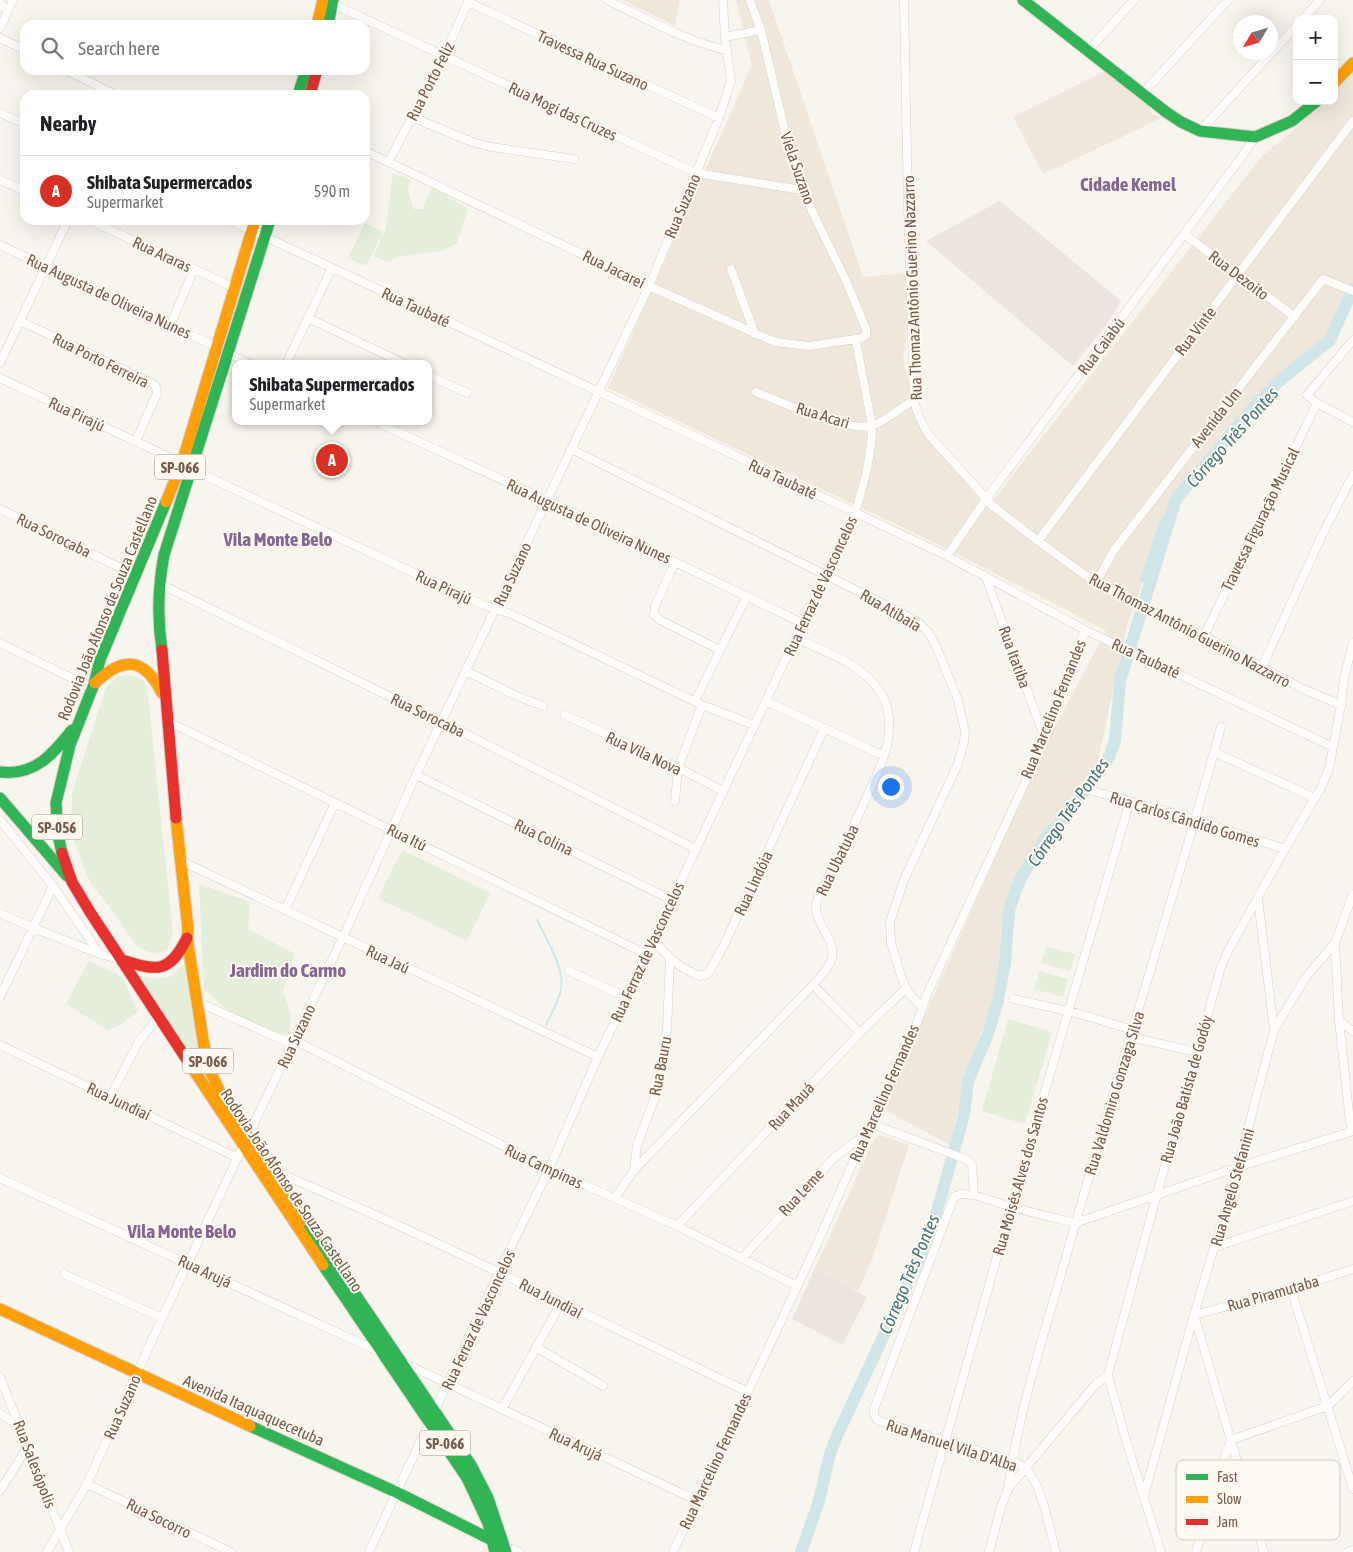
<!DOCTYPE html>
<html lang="en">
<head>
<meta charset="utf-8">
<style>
  body { margin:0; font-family:"Asap Condensed",sans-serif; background:#f2f2f2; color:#202124 }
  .controls { position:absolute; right:15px; top:15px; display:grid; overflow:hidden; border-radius:10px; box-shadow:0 5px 20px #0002 }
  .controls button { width:45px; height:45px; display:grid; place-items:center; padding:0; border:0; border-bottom:1px solid #e0e0e0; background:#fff; color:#202124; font:25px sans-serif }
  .compass { position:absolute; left:1233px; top:15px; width:45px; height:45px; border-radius:50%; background:#fff; box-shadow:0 5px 20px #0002; rotate:232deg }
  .you { position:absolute; left:890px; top:786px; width:18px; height:18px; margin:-12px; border:4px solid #fff; border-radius:50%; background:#1a73e8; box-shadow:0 0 0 8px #1a73e833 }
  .badge { display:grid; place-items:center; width:32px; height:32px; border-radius:50%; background:#d93025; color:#fff; font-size:16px; font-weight:700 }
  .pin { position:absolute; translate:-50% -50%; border:2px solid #fff; box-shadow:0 1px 5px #0006 }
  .popup { position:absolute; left:232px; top:360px; width:200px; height:65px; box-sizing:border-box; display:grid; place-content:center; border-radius:10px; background:#fff; filter:drop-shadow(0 1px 4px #0005); font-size:16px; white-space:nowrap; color:#757577 }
  .popup b { font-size:19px; color:#202124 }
  .popup::after { content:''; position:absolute; left:50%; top:100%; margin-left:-10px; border:10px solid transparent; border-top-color:#fff }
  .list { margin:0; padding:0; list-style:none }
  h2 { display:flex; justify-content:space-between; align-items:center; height:65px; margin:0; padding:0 20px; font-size:21px }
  h2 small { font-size:16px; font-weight:400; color:#757577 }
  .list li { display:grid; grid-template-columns:32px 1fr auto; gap:15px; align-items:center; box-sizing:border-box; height:70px; padding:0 20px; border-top:1px solid #e0e0e0 }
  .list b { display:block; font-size:19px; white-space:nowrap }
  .list p { margin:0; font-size:16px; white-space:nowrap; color:#757577 }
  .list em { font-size:16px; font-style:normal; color:#757577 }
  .icon { flex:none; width:28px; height:28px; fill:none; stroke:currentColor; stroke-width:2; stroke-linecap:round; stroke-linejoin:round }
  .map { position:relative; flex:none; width:1353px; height:1552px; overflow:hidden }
  .search { position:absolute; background:#fff; box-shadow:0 5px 20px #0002; left:20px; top:20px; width:350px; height:55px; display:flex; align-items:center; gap:12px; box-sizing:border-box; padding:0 18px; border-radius:15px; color:#757577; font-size:19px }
  .panel { position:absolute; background:#fff; box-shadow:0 5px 20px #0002; left:20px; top:90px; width:350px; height:135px; border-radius:15px }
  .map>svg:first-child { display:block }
</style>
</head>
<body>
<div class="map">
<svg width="1353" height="1552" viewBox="0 0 1353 1552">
  <rect width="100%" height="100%" fill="#f8f4ee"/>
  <path fill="#f0e7dc" d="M622 0H680L675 26 645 11Z
    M736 0H769L863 277 906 273 909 316 903 360 923 431 987 508 1262 156 1294 130 1322 101H1334V89L1353 73V285L1341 312 1317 348 1265 390 1173 501 1157 529 1136 605 1128 621 1097 765 1037 842 1008 895 1002 918 997 988 966 1076 950 1145 883 1109 1048 740 1106 631 1069 611 931 541 608 388 752 65Z
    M1105 71 1148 106 1153 114 1162 118 1043 174 1013 117Z
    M880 1135 909 1145 872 1260 858 1291 815 1268 874 1140Z"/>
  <path fill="#ebe4df" d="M1000 201 1121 301 1107 324 1073 366 926 241Z
    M815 1268 867 1297 842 1345 792 1319Z"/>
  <path fill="#e5eeda" d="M393 173 411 180 408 190 413 209H423L432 187 468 209 457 243 441 251 401 256 387 262 374 256 386 228Z
    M365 223 383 232 366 266 348 258Z
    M129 675 144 680 148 696 173 933 167 950 155 954 137 946 87 876 71 832 72 793 106 688 118 676Z
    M402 850 490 893 467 941 378 898Z
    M199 884 250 902 248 929 295 954 283 990 291 1015 289 1035 264 1030 235 1017 204 989Z
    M1046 946 1075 954 1070 971 1041 963Z
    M89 961 122 977 138 1011 117 1027 108 1030 66 1004Z
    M187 961 191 992 195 1034 204 1070 140 980 143 977C167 981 170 979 187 961Z
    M1039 971 1068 979 1063 997 1034 989Z
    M1008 1019 1052 1032 1025 1124 982 1111Z"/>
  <path fill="#d0e5e8" d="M1203 459 1205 461 1180 490 1162 528 1146 585 1140 580 1158 525 1181 486Z"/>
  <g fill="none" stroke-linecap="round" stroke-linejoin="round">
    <path stroke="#d0e5e8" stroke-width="2" d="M537 920C546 938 565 969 561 989 559 1001 551 1014 546 1025"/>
    <path stroke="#d0e5e8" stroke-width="12" d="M801 1552 818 1504 830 1454 836 1438 930 1236 964 1115 968 1081 988 1034 998 1000 1005 963 1009 911 1015 892 1022 876 1045 839 1069 812 1099 772 1109 757 1115 741 1120 681 1176 499 1255 406 1278 382 1330 340 1353 289"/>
    <g stroke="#d5d0c9" stroke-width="9">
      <path id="street" d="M607 0C645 18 685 41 726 50
        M904 0 908 205 914 400C917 414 921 423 929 435L993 506 1038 541 1096 583 1127 600 1204 636 1301 688 1341 705
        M468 2 719 118
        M0 3 8 11
        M333 4 696 173 802 190
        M1303 19 1320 0
        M0 28 13 0
        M725 37 761 30
        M0 38 25 50
        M1088 51 1134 0
        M66 70 116 95
        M1143 93 1228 0
        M0 113 25 124
        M412 117 472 142 491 147 574 159
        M1200 131 1297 25
        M365 151 649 286 775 342 809 346 862 338 866 335V329L847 283 802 190 789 149 761 30 750 0
        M389 161 444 56 469 0
        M0 180 25 191
        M89 220 235 288
        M229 220 677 428 947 556 1085 630 1333 747
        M1184 234 1295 317
        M0 245 170 326 218 347
        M731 269 755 334
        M308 318 405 364
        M20 321 152 383 156 387 157 393 136 441
        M170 326 194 269
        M1353 340 1307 395 1317 403 1353 422
        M227 353 250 364
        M0 363 68 220
        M286 364 332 268
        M428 375 467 393
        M0 378 182 463
        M756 392C781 402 846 432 871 426 882 423 904 406 914 400
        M374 421 546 500 802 623
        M571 449 896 610 919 623 929 633 936 646 958 700 965 732 964 742 957 766 904 880 890 922 891 943 901 976 906 988 913 998 922 1007
        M191 469 483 605 511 614 702 705 754 725
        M0 509 135 575
        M1038 541 1353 121
        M947 556 986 499 1243 155 1255 137
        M675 562 655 606 654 615 660 620 720 650
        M985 575 1045 739
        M158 583 442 722 696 849
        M1096 583 1114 550 1323 279 1353 291
        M1204 636 1317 403
        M0 643 92 688
        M1262 667 1324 531 1353 475
        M466 671 517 696 543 706
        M695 701 747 596
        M766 701 884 756
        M565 715 671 764 723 791
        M167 721 648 955
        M1214 752 1315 798
        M416 775 672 900
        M1085 789 1170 812 1285 849
        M675 801 678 768 702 705
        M0 820 53 886 100 954
        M179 860 598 1057
        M1258 899 1274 1030
        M285 910 335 803
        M0 913 33 928 100 954 122 960
        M654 940C668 958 679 967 699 976L708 974 724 945 824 729
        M1335 943 1339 1021 1351 1131
        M569 971 626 997
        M813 985 860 1033
        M0 997 53 886
        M1014 999 1076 1013 1133 1030
        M198 1002 292 1044
        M1339 1021 1353 1031
        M1130 1037 1197 1052
        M294 1040 549 1169 677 1226 797 1286
        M0 1045 238 1158
        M110 1097 138 1043 158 1017
        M872 1123 880 1127 968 1160 972 1165 974 1195
        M248 1136 343 937 416 775 649 286 696 173 719 118 731 81 725 37 723 0
        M634 1170 637 1145 655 1097 660 1076 667 1030 670 959
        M274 1171C434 1238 590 1317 748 1392
        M0 1178 380 1352
        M615 1198 634 1170 813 985C819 978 827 970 831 961 840 938 808 923 818 897 823 885 830 874 836 863 846 844 854 824 863 805 873 783 889 753 889 729 890 718 887 702 881 693 862 663 825 652 795 638
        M677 1226 860 1033 906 988
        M1215 1247 1353 1201
        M742 1258 835 1157 866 1134
        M64 1274 162 1318
        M1291 1289 1353 1489
        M536 1347 603 1386
        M404 1363 696 1500
        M0 1377 69 1552
        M502 1409 561 1303
        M0 1414 20 1426
        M1231 1440 1328 1406 1353 1381
        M87 1484 231 1552
        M1008 1489C1019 1408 1046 1329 1068 1250 1117 1075 1173 902 1221 727
        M0 1491 28 1446
        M1144 1496 1194 1315 1238 1167 1274 1030 1306 977 1335 943 1353 894
        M505 1546 519 1552
        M47 1552 87 1484 162 1318 243 1146
        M369 1552 499 1272 549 1169 598 1057 855 512C864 485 872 454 872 426L856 341
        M673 1552 817 1244 866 1133 908 1049 926 997 1045 739 1085 630
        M914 1552 1011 1207 1130 801
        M989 1552 1001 1507 1008 1489 1095 1385 1108 1375
        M1056 1552C1050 1531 1042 1483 1025 1468 1022 1465 1016 1463 1012 1461L879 1421C874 1417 874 1415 874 1409L954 1197 961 1194 974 1195 1011 1207 1075 1223 1238 1167 1353 1131
        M1161 1552 1125 1437 1108 1375 1157 1194 1221 967 1229 949 1285 849 1321 788 1329 769 1341 705 1344 678 1353 643
        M1196 1552 1222 1464 1231 1440
        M1264 1552 1194 1315 1291 1289 1353 1269
        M1348 1552 1353 1550"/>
    </g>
    <g stroke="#d8d1ca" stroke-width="13">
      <path id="fast" d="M1023 0 1166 112 1181 122 1200 131 1255 137 1292 121 1317 101
        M328 25 333 0
        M298 95 306 70
        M162 650C157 618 158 587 164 555L270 220
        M0 772C35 776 52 755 72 730
        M0 798 67 876
        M62 853 58 835 56 803 70 745 94 684 100 660 166 502
        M305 1220 471 1465 488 1498 506 1552
        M323 1265 467 1478 488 1523 495 1552
        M250 1426 396 1492 494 1541"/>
    </g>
    <g stroke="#d8d1ca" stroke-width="13">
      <path id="slow" d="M317 25 323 0
        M1334 83 1353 63
        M166 502 182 463 255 220
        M95 683C123 656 144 657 162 693
        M176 818 188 929 187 938 204 1046 211 1073 219 1090 248 1136 305 1220
        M191 1066 323 1265
        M0 1309 250 1426"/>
    </g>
    <g stroke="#d8d1ca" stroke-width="13">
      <path id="jam" d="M310 95 317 70
        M162 650 176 818
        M62 853 72 882 90 912 191 1066
        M122 960C157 971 169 974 187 938"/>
    </g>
    <use href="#street" stroke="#fefdfc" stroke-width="8"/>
    <use href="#fast" stroke="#30b455" stroke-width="11"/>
    <use href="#slow" stroke="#ff9f0a" stroke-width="11"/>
    <use href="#jam" stroke="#e5322d" stroke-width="11"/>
  </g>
  <g text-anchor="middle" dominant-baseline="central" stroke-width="4" stroke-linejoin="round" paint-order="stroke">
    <g fill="#fef9f1" stroke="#9f8c7f" stroke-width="1">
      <rect x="155" y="454.5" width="50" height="25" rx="4"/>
      <rect x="32" y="814.5" width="50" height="25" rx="4"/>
      <rect x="183" y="1048.5" width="50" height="25" rx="4"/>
      <rect x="420" y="1430.5" width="50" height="25" rx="4"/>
    </g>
    <g font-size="15" font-weight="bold" fill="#765d4e">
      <text x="180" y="467">SP-066</text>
      <text x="57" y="827">SP-056</text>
      <text x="208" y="1061">SP-066</text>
      <text x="445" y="1443">SP-066</text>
    </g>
    <g font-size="16" fill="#765d4e" stroke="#fef9f1">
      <text transform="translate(593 60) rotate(25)">Travessa Rua Suzano</text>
      <text transform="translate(430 81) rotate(-63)">Rua Porto Feliz</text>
      <text transform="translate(563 111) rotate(25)">Rua Mogi das Cruzes</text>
      <text transform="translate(798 168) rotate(71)">Viela Suzano</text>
      <text transform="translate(682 206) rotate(-67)">Rua Suzano</text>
      <text transform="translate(162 254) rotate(25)">Rua Araras</text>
      <text transform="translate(614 269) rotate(26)">Rua Jacareí</text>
      <text transform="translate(1239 275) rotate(37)">Rua Dezoito</text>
      <text transform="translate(912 288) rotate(-92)">Rua Thomaz Antônio Guerino Nazzarro</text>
      <text transform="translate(109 296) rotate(25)">Rua Augusta de Oliveira Nunes</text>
      <text transform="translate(416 307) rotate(25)">Rua Taubaté</text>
      <text transform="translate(1195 331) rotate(-53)">Rua Vinte</text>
      <text transform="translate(1101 346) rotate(-53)">Rua Caiabú</text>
      <text transform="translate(101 360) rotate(26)">Rua Porto Ferreira</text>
      <text transform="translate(77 414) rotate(25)">Rua Pirajú</text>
      <text transform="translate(823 415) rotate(17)">Rua Acari</text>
      <text transform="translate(1216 417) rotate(-52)">Avenida Um</text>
      <text transform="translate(783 479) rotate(25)">Rua Taubaté</text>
      <text transform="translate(1260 519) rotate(-64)">Travessa Figuração Musical</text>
      <text transform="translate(589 521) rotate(25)">Rua Augusta de Oliveira Nunes</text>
      <text transform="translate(54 535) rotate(26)">Rua Sorocaba</text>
      <text transform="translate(512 574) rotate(-65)">Rua Suzano</text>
      <text transform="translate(820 586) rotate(-65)">Rua Ferraz de Vasconcelos</text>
      <text transform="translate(444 587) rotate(25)">Rua Pirajú</text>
      <text transform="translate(107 608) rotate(-68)">Rodovia João Afonso de Souza Castellano</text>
      <text transform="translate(891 610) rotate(30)">Rua Atibaia</text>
      <text transform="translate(1190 630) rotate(28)">Rua Thomaz Antônio Guerino Nazzarro</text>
      <text transform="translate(1015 657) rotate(70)">Rua Itatiba</text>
      <text transform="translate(1146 658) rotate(25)">Rua Taubaté</text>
      <text transform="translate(1053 709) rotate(-68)">Rua Marcelino Fernandes</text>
      <text transform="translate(428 715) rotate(26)">Rua Sorocaba</text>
      <text transform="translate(644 753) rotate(25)">Rua Vila Nova</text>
      <text transform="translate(1185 819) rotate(17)">Rua Carlos Cândido Gomes</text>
      <text transform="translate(407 837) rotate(26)">Rua Itú</text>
      <text transform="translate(544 837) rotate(26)">Rua Colina</text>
      <text transform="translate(837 860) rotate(-64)">Rua Ubatuba</text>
      <text transform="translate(753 883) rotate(-65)">Rua Lindóia</text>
      <text transform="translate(647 952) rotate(-65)">Rua Ferraz de Vasconcelos</text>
      <text transform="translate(388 959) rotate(25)">Rua Jaú</text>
      <text transform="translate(296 1036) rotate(-65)">Rua Suzano</text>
      <text transform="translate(660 1066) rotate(-79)">Rua Bauru</text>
      <text transform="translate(1186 1089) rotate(-74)">Rua João Batista de Godóy</text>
      <text transform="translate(884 1093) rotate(-66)">Rua Marcelino Fernandes</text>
      <text transform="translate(1114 1093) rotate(-73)">Rua Valdomiro Gonzaga Silva</text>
      <text transform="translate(119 1101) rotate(25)">Rua Jundiaí</text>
      <text transform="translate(791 1106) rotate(-47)">Rua Mauá</text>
      <text transform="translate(544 1166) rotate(25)">Rua Campinas</text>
      <text transform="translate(1020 1176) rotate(-74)">Rua Moisés Alves dos Santos</text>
      <text transform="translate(1232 1187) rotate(-74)">Rua Angelo Stefanini</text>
      <text transform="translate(292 1190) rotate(56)">Rodovia João Afonso de Souza Castellano</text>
      <text transform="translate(801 1192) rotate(-47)">Rua Leme</text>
      <text transform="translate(205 1271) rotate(25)">Rua Arujá</text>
      <text transform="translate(1273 1293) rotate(-16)">Rua Piramutaba</text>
      <text transform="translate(551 1298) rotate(27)">Rua Jundiaí</text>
      <text transform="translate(478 1320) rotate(-65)">Rua Ferraz de Vasconcelos</text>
      <text transform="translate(122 1407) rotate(-66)">Rua Suzano</text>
      <text transform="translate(254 1410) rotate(24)">Avenida Itaquaquecetuba</text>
      <text transform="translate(576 1444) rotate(25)">Rua Arujá</text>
      <text transform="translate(952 1445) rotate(18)">Rua Manuel Vila D'Alba</text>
      <text transform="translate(715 1461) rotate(-65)">Rua Marcelino Fernandes</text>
      <text transform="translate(35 1464) rotate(69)">Rua Salesópolis</text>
      <text transform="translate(159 1518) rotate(26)">Rua Socorro</text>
    </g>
    <g font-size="18" font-style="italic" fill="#457781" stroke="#fef9f1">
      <text transform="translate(1232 437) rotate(-48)">Córrego Três Pontes</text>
      <text transform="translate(1068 812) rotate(-55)">Córrego Três Pontes</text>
      <text transform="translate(909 1274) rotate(-67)">Córrego Três Pontes</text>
    </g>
    <g font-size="19" font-weight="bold" fill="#846692" stroke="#fef9f1">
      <text x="1128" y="184">Cidade Kemel</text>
      <text x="278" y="539">Vila Monte Belo</text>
      <text x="288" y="970">Jardim do Carmo</text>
      <text x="182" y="1231">Vila Monte Belo</text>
    </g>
  </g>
  <rect x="1176" y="1460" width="164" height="80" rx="8" fill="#fef9f1" stroke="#d5cac0" stroke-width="1"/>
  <rect x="1186" y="1474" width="22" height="6" fill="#30b455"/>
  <rect x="1186" y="1496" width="22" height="7" fill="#ff9f0a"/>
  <rect x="1186" y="1519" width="22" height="6" fill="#e5322d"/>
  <g font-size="14" fill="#765d4e">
    <text x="1217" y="1482">Fast</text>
    <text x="1217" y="1504">Slow</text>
    <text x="1217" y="1527">Jam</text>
  </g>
</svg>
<div class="controls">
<button>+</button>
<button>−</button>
</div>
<svg class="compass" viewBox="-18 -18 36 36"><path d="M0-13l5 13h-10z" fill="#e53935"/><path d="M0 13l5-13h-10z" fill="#757577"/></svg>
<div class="you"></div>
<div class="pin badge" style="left:332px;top:460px">A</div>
<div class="popup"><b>Shibata Supermercados</b>Supermarket</div>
<div class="search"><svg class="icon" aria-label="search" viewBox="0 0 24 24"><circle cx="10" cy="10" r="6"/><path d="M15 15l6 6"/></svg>Search here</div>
<section class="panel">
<h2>Nearby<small></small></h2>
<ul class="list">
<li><span class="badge">A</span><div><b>Shibata Supermercados</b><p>Supermarket</p></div><em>590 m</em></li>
</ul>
</section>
</div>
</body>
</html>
